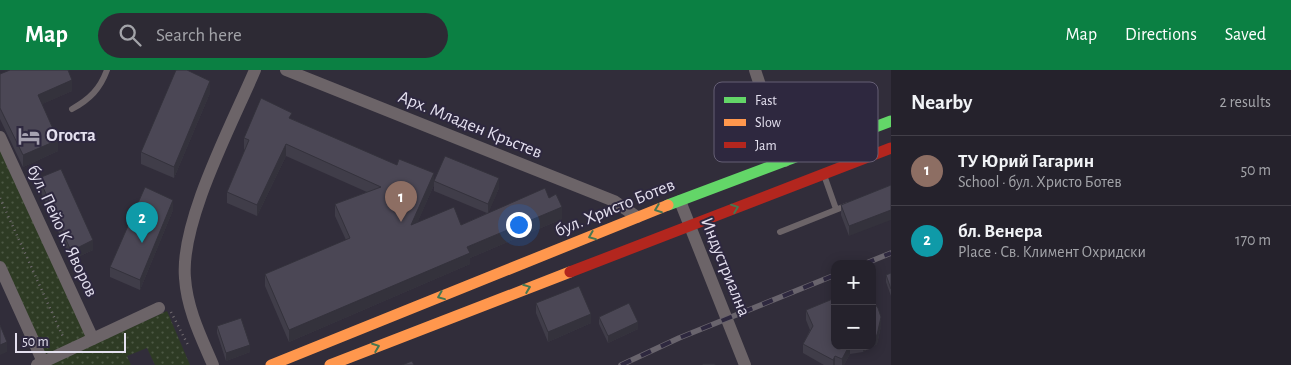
<!DOCTYPE html>
<html lang="en">
<head>
<meta charset="utf-8">
<style>
  body { margin:0; font-family:"Alegreya Sans",sans-serif; background:#2d2a34; color:#f1f3f6 }
  .controls { position:absolute; right:15px; bottom:15px; display:grid; overflow:hidden; border-radius:10px; box-shadow:0 2px 12px #0003 }
  .controls button { width:45px; height:45px; display:grid; place-items:center; padding:0; border:0; border-bottom:1px solid #423f48; background:#25222c; color:#f1f3f6; font:25px sans-serif }
  .scale { position:absolute; left:15px; bottom:12px; width:111px; box-sizing:border-box; padding-left:5px; border:2px solid #e4e0ef; border-top:0; font-size:14px; line-height:18px; white-space:nowrap; color:#e4e0ef; -webkit-text-stroke:4px #2e283f; paint-order:stroke }
  .you { position:absolute; left:518px; top:154px; width:18px; height:18px; margin:-12px; border:4px solid #fff; border-radius:50%; background:#1a73e8; box-shadow:0 0 0 8px #1a73e833 }
  .badge { display:grid; place-items:center; width:32px; height:32px; border-radius:50%; background:#0b8043; color:#fff; font-size:16px; font-weight:700 }
  .pin { position:absolute; translate:-50% -41px; filter:drop-shadow(0 1px 2px #0008) }
  .pin::after { content:''; position:absolute; top:26px; width:18px; height:15px; background:inherit; clip-path:polygon(0 0,100% 0,50% 100%) }
  .list { margin:0; padding:0; list-style:none }
  h2 { display:flex; justify-content:space-between; align-items:center; height:65px; margin:0; padding:0 20px; font-size:21px }
  h2 small { font-size:16px; font-weight:400; color:#a3a4a9 }
  .list li { display:grid; grid-template-columns:32px 1fr auto; gap:15px; align-items:center; box-sizing:border-box; height:70px; padding:0 20px; border-top:1px solid #423f48 }
  .list b { display:block; font-size:19px; white-space:nowrap }
  .list p { margin:0; font-size:16px; white-space:nowrap; color:#a3a4a9 }
  .list em { font-size:16px; font-style:normal; color:#a3a4a9 }
  .icon { flex:none; width:28px; height:28px; fill:none; stroke:currentColor; stroke-width:2; stroke-linecap:round; stroke-linejoin:round }
  .map { position:relative; flex:none; width:891px; height:295px; overflow:hidden }
  header { display:flex; align-items:center; gap:30px; box-sizing:border-box; height:70px; padding:0 25px; background:#0b8043; color:#fff }
  header strong { font-size:24px }
  nav { display:flex; gap:28px; margin-inline-start:auto; font-size:18px }
  .search { width:350px; height:45px; background:#2d2a34; display:flex; align-items:center; gap:12px; box-sizing:border-box; padding:0 18px; border-radius:28px; color:#a3a4a9; font-size:19px }
  main { display:flex }
  aside { flex:1; background:#25222c }
  .map>svg:first-child { display:block }
</style>
</head>
<body>
<header>
<strong>Map</strong>
<div class="search"><svg class="icon" aria-label="search" viewBox="0 0 24 24"><circle cx="10" cy="10" r="6"/><path d="M15 15l6 6"/></svg>Search here</div>
<nav><a>Map</a><a>Directions</a><a>Saved</a></nav>
</header>
<main>
<div class="map">
<svg width="891" height="295" viewBox="0 0 891 295">
  <defs>
    <pattern id="park-dots" width="8" height="8" patternUnits="userSpaceOnUse" patternTransform="scale(1.25)"><rect width="8" height="8" fill="#2e3b24"/><path d="M2 2h.1M6 6h.1" fill="none" stroke="#4c5744" stroke-width="1.8" stroke-linecap="round"/></pattern>
  </defs>
  <rect width="100%" height="100%" fill="#312d3a"/>
  <path fill="url(#park-dots)" d="M0 70 86 267 45 285 0 190Z
    M167 241 190 295H155L147 278 127 286 131 295H48Z"/>
  <g fill="none" stroke-linecap="round" stroke-linejoin="round">
    <path stroke="#716b70" stroke-width="2.5" stroke-dasharray="1 4" stroke-linecap="butt" d="M0 128 64 269
      M171 242 188 275"/>
    <path stroke="#6c6468" stroke-width="6" d="M72 39C90 29 100 19 107 0
      M824 105 836 139
      M780 162 848 135"/>
    <path stroke="#6c6468" stroke-width="12" d="M286 0 614 131 637 147
      M755 0 785 91
      M0 67 93 269
      M680 131 745 295
      M0 197 43 292
      M37 295 159 238
      M213 295C201 267 187 239 185 208 180 152 232 54 255 0"/>
    <path stroke="#63d668" stroke-width="11" d="M668 135 891 51"/>
    <path stroke="#ff974d" stroke-width="11" d="M271 295 668 135
      M330 295 570 202"/>
    <path stroke="#b3261e" stroke-width="11" d="M570 202 891 78"/>
    <g stroke="#69646d" stroke-width="5.5">
      <path id="rail" d="M864 194 891 183
        M621 295 679 268 835 205"/>
    </g>
    <use href="#rail" stroke="#2e283f" stroke-width="4" stroke-dasharray="11" stroke-linecap="butt"/>
  </g>
  <path fill="#403d49" d="M0 4 72 21 42 34 58 81 23 97 0 49Z
    M210 23 174 108 141 94V82Z
    M292 49 434 115 417 153 461 155 487 143 434 121V111L499 118 488 143 549 128 562 149 470 188V194L289 272 265 216V204L346 170 335 146V134L367 122 286 86 257 146 227 133V122L245 80 244 79V68Z
    M39 108 93 180 71 190 39 118Z
    M891 115 849 166 841 145V135Z
    M173 140 140 220 110 207V197Z
    M891 203V226L886 212V205Z
    M536 233 591 253 548 272 536 243Z
    M806 240 835 276H872L881 256 877 274 863 282 850 284 844 295H824L803 283V274L810 260 806 250Z
    M599 247 638 259 608 273 599 254Z
    M217 256 250 282 226 291 217 263Z"/>
  <path fill="#34323c" d="M72 10V21L38 36V25Z
    M210 11V23L174 108V97Z
    M58 70V81L23 97V85Z
    M286 74V86L257 146V135Z
    M434 103V115L411 167V155Z
    M499 108V118L488 144V134Z
    M173 130V140L140 220V210Z
    M562 137V149L470 188V194L289 272V260L467 177Z
    M891 140V150L849 166V156Z
    M93 170V180L71 190V181Z
    M591 244V253L548 272V262Z
    M881 247V256L877 274 863 282V276H872V267Z
    M638 252V259L608 273V266Z
    M7 272V282L0 285V275Z
    M250 275V282L226 291V283Z
    M849 276H850V284L844 295H842V289Z
    M835 286V295H833V290Z"/>
  <path fill="#4b4755" stroke="#34323c" d="M10 0H68L72 10 38 25 58 70 23 85 0 38V4Z
    M176 0H187L210 11 174 97 141 82Z
    M261 28 292 43 289 48 397 95 399 89 434 103 411 155 454 137 461 155 545 118 549 128 556 124 562 137 467 177 470 183 289 260 265 204 350 168 335 134 381 117 286 74 257 135 227 122 249 70 244 68Z
    M445 86 499 108 488 134 434 111Z
    M61 99 93 170 71 181 39 108Z
    M891 115V140L849 156 841 135Z
    M145 117 173 130 140 210 110 197Z
    M891 203V219L886 205Z
    M579 216 591 244 548 262 536 233Z
    M835 228V276H849L842 289 835 286 833 290 803 274 813 256 806 240Z
    M872 230 878 238 881 247 877 265 872 267Z
    M629 233 638 252 608 266 599 247Z
    M241 248 250 275 226 283 217 256Z
    M0 255 7 272 0 275Z
    M412 291 414 295H402Z
    M703 294H715V295H702Z"/>
  <defs><path id="oneway-chevron" d="M-2-3.5L2.5 0L-2 3.5" fill="none" stroke-width="1.6" stroke-linecap="round" stroke-linejoin="round" transform="scale(1.25)"/></defs>
  <g stroke="#467651">
    <use href="#oneway-chevron" transform="translate(735 138) rotate(-21)"/>
    <use href="#oneway-chevron" transform="translate(658 139) rotate(159)"/>
    <use href="#oneway-chevron" transform="translate(592 166) rotate(158)"/>
    <use href="#oneway-chevron" transform="translate(527 218) rotate(-21)"/>
    <use href="#oneway-chevron" transform="translate(441 226) rotate(158)"/>
    <use href="#oneway-chevron" transform="translate(376 277) rotate(-21)"/>
  </g>
  <defs>
    <g id="hotel-bare" transform="scale(1.725)"><path d="M-6-4.5h1.5V1H6V5H4.5V3h-9V5H-6ZM-4 0a1.8 1.8 0 1 1 3.6 0ZM.5 0V-2.5h3Q6-2.5 6 0Z" fill="#a5a1b0" stroke="#2e283f" stroke-width="2.5" paint-order="stroke"/></g>
  </defs>
  <g fill-rule="evenodd">
    <use href="#hotel-bare" x="29" y="66"/>
  </g>
  <g text-anchor="middle" dominant-baseline="central" stroke-width="4" stroke-linejoin="round" paint-order="stroke">
    <g font-size="18" fill="#e4e0ef" stroke="#2e283f">
      <text transform="translate(470 55) rotate(22)">Арх. Младен Кръстев</text>
      <text transform="translate(615 138) rotate(-22)">бул. Христо Ботев</text>
      <text transform="translate(62 161) rotate(65)">бул. Пейо К. Яворов</text>
      <text transform="translate(725 197) rotate(68)">Индустриална</text>
    </g>
    <g font-size="18" font-weight="bold" fill="#e4e0ef" stroke="#2e283f" text-anchor="start">
      <text x="46" y="66">Огоста</text>
    </g>
  </g>
  <rect x="714" y="12" width="164" height="80" rx="8" fill="#2e283f" stroke="#655f74" stroke-width="1"/>
  <rect x="724" y="27" width="22" height="6" fill="#63d668"/>
  <rect x="724" y="49" width="22" height="7" fill="#ff974d"/>
  <rect x="724" y="72" width="22" height="6" fill="#b3261e"/>
  <g font-size="14" fill="#e4e0ef">
    <text x="755" y="35">Fast</text>
    <text x="755" y="57">Slow</text>
    <text x="755" y="80">Jam</text>
  </g>
</svg>
<div class="controls">
<button>+</button>
<button>−</button>
</div>
<div class="scale">50 m</div>
<div class="you"></div>
<div class="pin badge" style="left:401px;top:152px;background:#8d6e63">1</div>
<div class="pin badge" style="left:142px;top:173px;background:#0f9aa8">2</div>
</div>
<aside>
<h2>Nearby<small>2 results</small></h2>
<ul class="list">
<li><span class="badge" style="background:#8d6e63">1</span><div><b>ТУ Юрий Гагарин</b><p>School · бул. Христо Ботев</p></div><em>50 m</em></li>
<li><span class="badge" style="background:#0f9aa8">2</span><div><b>бл. Венера</b><p>Place · Св. Климент Охридски</p></div><em>170 m</em></li>
</ul>
</aside>
</main>
</body>
</html>
